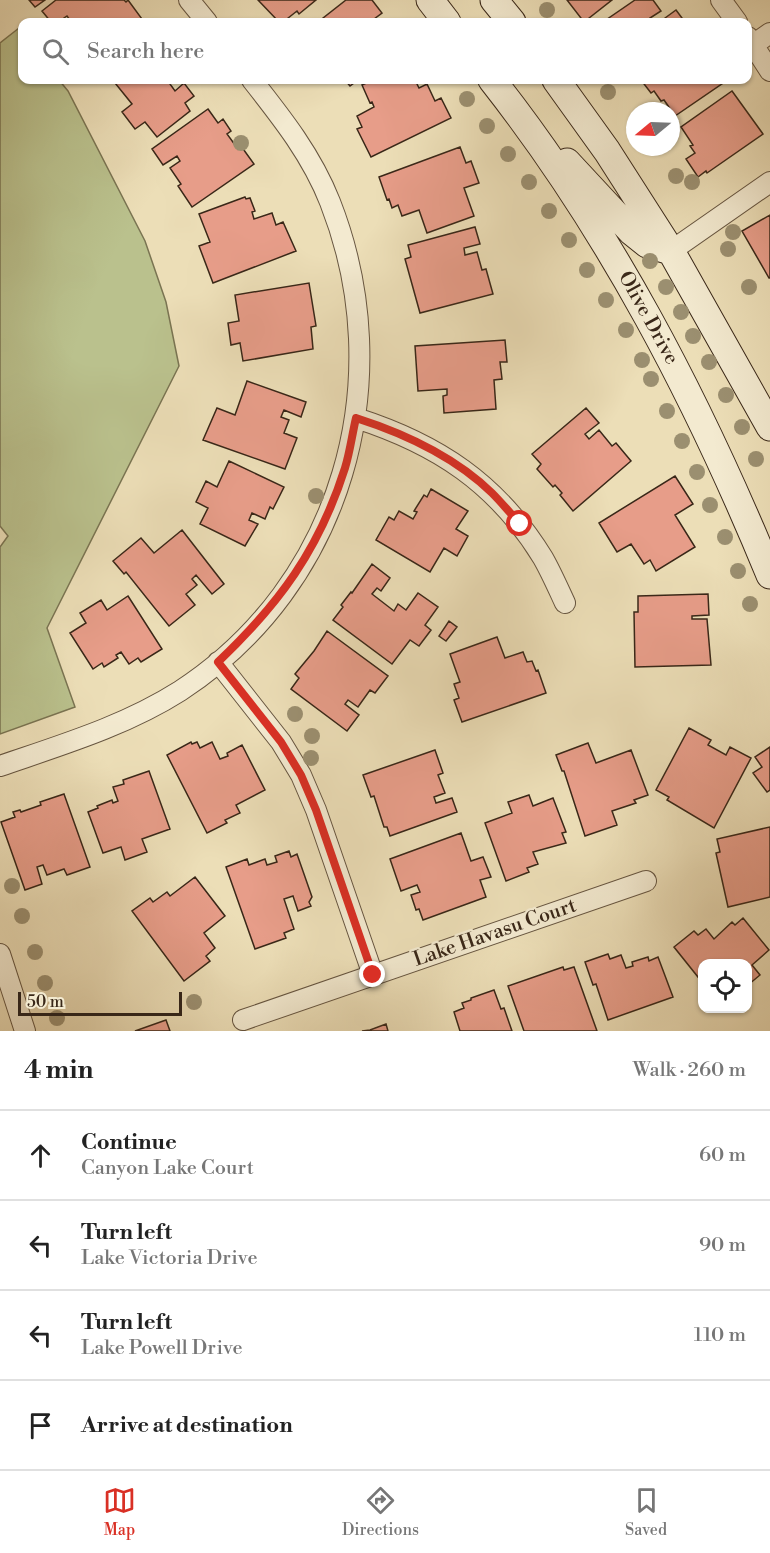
<!DOCTYPE html>
<html lang="en">
<head>
<meta charset="utf-8">
<style>
  body { margin:0; font-family:"Libre Bodoni",serif; background:#f6f6f6; color:#222 }
  .controls { position:absolute; right:18px; bottom:18px; display:grid; overflow:hidden; border-radius:12px; box-shadow:0 2px 4px #0004 }
  .controls button { width:54px; height:54px; display:grid; place-items:center; padding:0; border:0; border-bottom:2px solid #e0e0e0; background:#fff; color:#222; font:30px sans-serif }
  .compass { position:absolute; left:626px; top:102px; width:54px; height:54px; border-radius:50%; background:#fff; box-shadow:0 2px 4px #0004; rotate:251deg }
  .scale { position:absolute; left:18px; bottom:15px; width:164px; box-sizing:border-box; padding-left:6px; border:3px solid #392718; border-top:0; font-size:16px; line-height:21px; white-space:nowrap; color:#392718; -webkit-text-stroke:4px #f3ead0; paint-order:stroke }
  .stop { position:absolute; width:18px; height:18px; margin:-14px; border:4px solid #d93025; border-radius:50%; background:#fff }
  .stop.end { background:#d93025; border-color:#fff; box-shadow:0 2px 6px #0008 }
  .list { margin:0; padding:0; list-style:none }
  h2 { display:flex; justify-content:space-between; align-items:center; height:78px; margin:0; padding:0 24px; font-size:26px }
  h2 small { font-size:20px; font-weight:400; color:#767676 }
  .list li { display:grid; grid-template-columns:39px 1fr auto; gap:18px; align-items:center; box-sizing:border-box; height:90px; padding:0 24px; border-top:2px solid #e0e0e0 }
  .list b { display:block; font-size:22px; white-space:nowrap }
  .list p { margin:0; font-size:20px; white-space:nowrap; color:#767676 }
  .list em { font-size:20px; font-style:normal; color:#767676 }
  .icon { flex:none; width:33px; height:33px; fill:none; stroke:currentColor; stroke-width:2; stroke-linecap:round; stroke-linejoin:round }
  .map { position:relative; flex:none; width:770px; height:1031px; overflow:hidden }
  .search { position:absolute; background:#fff; box-shadow:0 2px 4px #0004; left:18px; right:18px; top:18px; height:66px; display:flex; align-items:center; gap:15px; box-sizing:border-box; padding:0 21px; border-radius:12px; color:#767676; font-size:22px }
  .sheet { height:438px; background:#fff }
  nav { display:flex; justify-content:space-around; align-items:center; box-sizing:border-box; height:84px; border-top:2px solid #e0e0e0; background:#fff; font-size:16px; color:#767676 }
  nav a { display:grid; justify-items:center; gap:3px }
  nav .on { color:#d93025 }
  .map>svg:first-child { display:block }
</style>
</head>
<body>
<div class="map">
<svg width="770" height="1031" viewBox="0 0 770 1031">
  <rect width="100%" height="100%" fill="#ecdeb7"/>
  <filter id="stains"><feTurbulence type="fractalNoise" baseFrequency=".00333" numOctaves="4"/><feColorMatrix values="0 0 0 0 .2 0 0 0 0 .09 0 0 0 0 .02 0 0 0 .5 -.17"/></filter>
  <radialGradient id="worn" r=".72"><stop offset=".6" stop-color="#630" stop-opacity="0"/><stop offset="1" stop-color="#630" stop-opacity=".3"/></radialGradient>
  <path fill="#bac18d" stroke="#7a7452" stroke-width="1.5" d="M19 28 22 33V80H59L68 91 145 241 166 302 179 366 47 628 75 707 0 734V547L8 536 0 526V43Z"/>
  <path fill="#e79d89" stroke="#392718" stroke-width="1.5" d="M29 0H45L35 7Z
    M56 0H124L126 2 128 0 142 19 138 22H67L70 20 67 16 58 22H51L42 11Z
    M258 0H316L299 14 297 11 283 22H279Z
    M346 0H372L382 13 370 22H318Z
    M567 0H612L584 22Z
    M635 0H653L661 11 650 18 653 22H603Z
    M676 10 685 22H662L661 21Z
    M120 80H176L170 84 175 91 184 83 194 96 185 103 190 111 157 137 145 122 135 129 122 112 132 104 115 83Z
    M345 80H358L350 86Z
    M373 80H415L419 88 427 84 435 101 441 98 451 118 371 157 357 129 362 127 357 116 374 107 372 102 370 103 362 85Z
    M641 80H726V81L675 116 664 100 661 101 654 91 651 93Z
    M732 91 763 134 707 173 706 171 698 177 686 159 695 153 690 146 693 145 681 127Z
    M208 109 218 123 223 119 231 131 227 134 238 149 241 146 254 164 192 207 178 186 181 184 170 168 180 161 177 156 163 165 152 149Z
    M460 147 466 163 471 161 479 183 464 188 474 216 427 233 419 210 402 216 398 205 392 208 389 199 387 200 379 177Z
    M245 197 246 199 250 198 255 211 252 212 254 219 272 213 276 225 283 222 296 251 213 283 199 246 210 242 199 214Z
    M770 215V278H769L742 231Z
    M475 227 480 244 464 248 465 255 477 252 482 270 486 269 493 294 420 313 405 259 411 257 408 245Z
    M309 283 316 326 311 327 313 349 243 361 240 343 231 345 228 323 239 321 235 295Z
    M505 340 507 362H500L502 379 494 380 496 409 444 413 443 396 447 395V389L418 391 415 346Z
    M247 381 306 402 301 417 284 410 281 417 289 420 284 433 297 438 285 469 203 440 217 408 235 415Z
    M586 408 599 423 585 434 589 439 599 430 612 446 616 443 631 461 573 511 560 495 562 493 555 485 553 487 537 469 541 464 532 454Z
    M229 461 284 487 273 509 270 507 265 519 252 513 249 520 258 524 245 546 200 524 208 508 196 502 206 481 217 487Z
    M675 476 693 504 675 515 695 547 656 571 650 560 644 564 631 544 617 552 599 523Z
    M431 489 468 511 456 529 468 536 457 556 444 548 430 572 376 540 389 517 394 520 399 511 413 519 417 512 414 511 424 495 427 497Z
    M182 530 224 584 212 594 196 575 192 579 197 585 186 594 195 605 169 626 126 572 124 574 113 561 141 538 154 553Z
    M372 564 390 578 381 591 377 588 372 594 394 611 398 604 406 610 418 593 438 607 425 625 431 630 419 646 410 640 392 664 333 620 343 607 341 605 351 592 352 593Z
    M708 594 709 615 692 616V619H707L711 665 635 667 634 612H638V596Z
    M128 596 162 649 141 662 138 658 129 664 121 652 116 655 118 658 104 667 102 663 93 669 70 633 86 623 80 613 101 600 107 610Z
    M449 621 457 627 446 641 439 636Z
    M327 631 388 676 375 693 370 690 358 707 348 700 345 704 359 715 347 731 291 689 299 678 295 674 314 651Z
    M497 637 505 658 523 652 527 662 532 661 536 671 538 670 546 693 462 722 454 700 459 698 454 684 460 682 450 654Z
    M689 728 711 740 708 745 726 755 730 747 751 758 714 828 667 800 669 797 656 790Z
    M191 742 192 744 197 742 200 748 212 742 220 759 228 756 227 753 242 745 265 790 236 805 240 813 225 820 227 823 207 833 167 755Z
    M588 743 596 763 631 750 648 795 634 800 636 803 612 811 617 825 585 836 564 771H562L556 755Z
    M770 747V790L767 792 753 773 762 767 755 757Z
    M435 750 443 773 438 775 445 793 434 797 436 803 452 798 457 812 390 836 387 827H384L374 796 371 797 363 775Z
    M149 771 170 829 142 839 147 852 125 860 121 847 103 853 88 812 98 808 97 806 112 800 113 803 118 801 113 787 124 784 123 780Z
    M64 794 90 867 67 875 64 869 47 875 43 865 37 867 42 884 25 890 1 822 15 817 13 812 20 810 21 812 41 805 40 802Z
    M529 795 533 806 553 798 566 832 562 833 566 843 533 852 538 864 527 868 529 872 506 881 485 823 512 813 508 802Z
    M770 827V897L728 907 716 853 720 852 717 839Z
    M461 833 471 861 483 857 491 877 480 880 486 897 423 920 419 909 416 910 411 895 420 892 417 885 401 891 390 859Z
    M289 851 291 857 297 854 312 897 309 902 311 906 298 911 293 896 284 899 294 929 284 933 286 938 255 949 226 867 247 859 249 865 265 859 267 865 277 862 275 856Z
    M195 877 225 916 204 933 215 948 206 956 210 961 184 981 132 911 150 898 153 902 167 892 170 896Z
    M743 918 769 950 752 965 760 975 748 985V963H702V982L674 947 694 931 698 935 706 929 714 939 732 922 735 925Z
    M608 954 610 959 621 955 626 968 633 966 632 962 648 957 649 961 658 957 673 997 608 1020 596 984 593 985 585 962Z
    M563 967 564 970 574 967 597 1031H524L508 986Z
    M494 990 501 1009 504 1008 512 1031H460L454 1012 464 1008 462 1003 471 1000V998Z
    M166 1020 170 1031H135Z
    M386 1024 388 1031H362L370 1030Z"/>
  <g fill="none" stroke-linecap="round" stroke-linejoin="round">
    <g stroke="#665540" stroke-width="22">
      <path id="street" d="M189 0 207 22
        M721 0 737 22
        M748 37 770 71
        M753 45 770 33
        M671 251 770 182
        M356 418C437 444 497 483 543 558 551 572 558 588 565 603
        M218 662 281 742 301 775 316 810 373 975
        M0 766C61 745 125 726 180 691 343 585 400 380 330 202 312 156 282 118 252 80
        M0 954 25 1031
        M243 1020 646 881"/>
    </g>
    <g stroke="#392718" stroke-width="29">
      <path id="secondary" d="M430 0 447 22
        M494 0 512 22
        M492 80C610 230 697 398 770 575
        M556 80 607 151 671 251 770 427
        M567 162 632 232 647 244 671 251"/>
    </g>
    <use href="#street" stroke="#f3ead0" stroke-width="20"/>
    <use href="#secondary" stroke="#f3ead0" stroke-width="27"/>
  </g>
  <g fill="#9b8f70">
    <circle cx="547" cy="10" r="8"/>
    <circle cx="608" cy="92" r="8"/>
    <circle cx="467" cy="99" r="8"/>
    <circle cx="487" cy="126" r="8"/>
    <circle cx="241" cy="143" r="8"/>
    <circle cx="508" cy="154" r="8"/>
    <circle cx="676" cy="176" r="8"/>
    <circle cx="529" cy="182" r="8"/>
    <circle cx="692" cy="182" r="8"/>
    <circle cx="549" cy="211" r="8"/>
    <circle cx="733" cy="232" r="8"/>
    <circle cx="569" cy="240" r="8"/>
    <circle cx="728" cy="249" r="8"/>
    <circle cx="650" cy="261" r="8"/>
    <circle cx="587" cy="270" r="8"/>
    <circle cx="666" cy="287" r="8"/>
    <circle cx="749" cy="287" r="8"/>
    <circle cx="606" cy="300" r="8"/>
    <circle cx="681" cy="312" r="8"/>
    <circle cx="626" cy="330" r="8"/>
    <circle cx="693" cy="336" r="8"/>
    <circle cx="642" cy="360" r="8"/>
    <circle cx="709" cy="362" r="8"/>
    <circle cx="651" cy="379" r="8"/>
    <circle cx="726" cy="395" r="8"/>
    <circle cx="667" cy="411" r="8"/>
    <circle cx="742" cy="427" r="8"/>
    <circle cx="682" cy="441" r="8"/>
    <circle cx="756" cy="459" r="8"/>
    <circle cx="697" cy="472" r="8"/>
    <circle cx="316" cy="496" r="8"/>
    <circle cx="710" cy="505" r="8"/>
    <circle cx="725" cy="537" r="8"/>
    <circle cx="738" cy="571" r="8"/>
    <circle cx="750" cy="604" r="8"/>
    <circle cx="295" cy="714" r="8"/>
    <circle cx="312" cy="736" r="8"/>
    <circle cx="311" cy="758" r="8"/>
    <circle cx="12" cy="886" r="8"/>
    <circle cx="22" cy="916" r="8"/>
    <circle cx="35" cy="952" r="8"/>
    <circle cx="45" cy="983" r="8"/>
    <circle cx="194" cy="1002" r="8"/>
    <circle cx="57" cy="1018" r="8"/>
  </g>
  <g fill="none" stroke-linecap="round" stroke-linejoin="round">
    <path stroke="#d93025" stroke-width="8" d="M373 975 316 810 301 775 281 742 218 662C279 604 319 550 345 468 350 452 352 435 356 418 406 434 454 456 492 493 502 503 511 514 520 524"/>
  </g>
  <g text-anchor="middle" dominant-baseline="central" stroke-width="4.5" stroke-linejoin="round" paint-order="stroke">
    <g font-size="20" fill="#392718" stroke="#f3ead0">
      <text transform="translate(648 318) rotate(61)">Olive Drive</text>
      <text transform="translate(495 933) rotate(-19)">Lake Havasu Court</text>
    </g>
  </g>
  <rect width="100%" height="100%" filter="url(#stains)"/>
  <rect width="100%" height="100%" fill="url(#worn)"/>
</svg>
<div class="controls">
<button><svg class="icon" aria-label="locate" viewBox="0 0 24 24"><circle cx="12" cy="12" r="6"/><path d="M12 2v4M12 18v4M2 12h4M18 12h4"/></svg></button>
</div>
<svg class="compass" viewBox="-18 -18 36 36"><path d="M0-13l5 13h-10z" fill="#e53935"/><path d="M0 13l5-13h-10z" fill="#767676"/></svg>
<div class="scale">50 m</div>
<div class="stop" style="left:520px;top:524px"></div>
<div class="stop end" style="left:373px;top:975px"></div>
<div class="search"><svg class="icon" aria-label="search" viewBox="0 0 24 24"><circle cx="10" cy="10" r="6"/><path d="M15 15l6 6"/></svg>Search here</div>
</div>
<section class="sheet">
<h2>4 min<small>Walk · 260 m</small></h2>
<ul class="list">
<li><svg class="icon" aria-label="ahead" viewBox="0 0 24 24"><path d="M12 20V5M6 11l6-6 6 6"/></svg><div><b>Continue</b><p>Canyon Lake Court</p></div><em>60 m</em></li>
<li><svg class="icon" aria-label="left" viewBox="0 0 24 24"><path d="M17 20v-9H6M10 6l-5 5 5 5"/></svg><div><b>Turn left</b><p>Lake Victoria Drive</p></div><em>90 m</em></li>
<li><svg class="icon" aria-label="left" viewBox="0 0 24 24"><path d="M17 20v-9H6M10 6l-5 5 5 5"/></svg><div><b>Turn left</b><p>Lake Powell Drive</p></div><em>110 m</em></li>
<li><svg class="icon" aria-label="arrive" viewBox="0 0 24 24"><path d="M6 21V4h12l-3 4 3 4H6"/></svg><div><b>Arrive at destination</b></div></li>
</ul>
</section>
<nav>
<a class="on"><svg class="icon" aria-label="map" viewBox="0 0 24 24"><path d="M3 6l6-2 6 2 6-2v14l-6 2-6-2-6 2zM9 4v14M15 6v14"/></svg>Map</a>
<a><svg class="icon" aria-label="directions" viewBox="0 0 24 24"><path d="M12 3l9 9-9 9-9-9zM9 14v-3h6M13 9l2 2-2 2"/></svg>Directions</a>
<a><svg class="icon" aria-label="saved" viewBox="0 0 24 24"><path d="M7 4h10v16l-5-4-5 4z"/></svg>Saved</a>
</nav>
</body>
</html>
